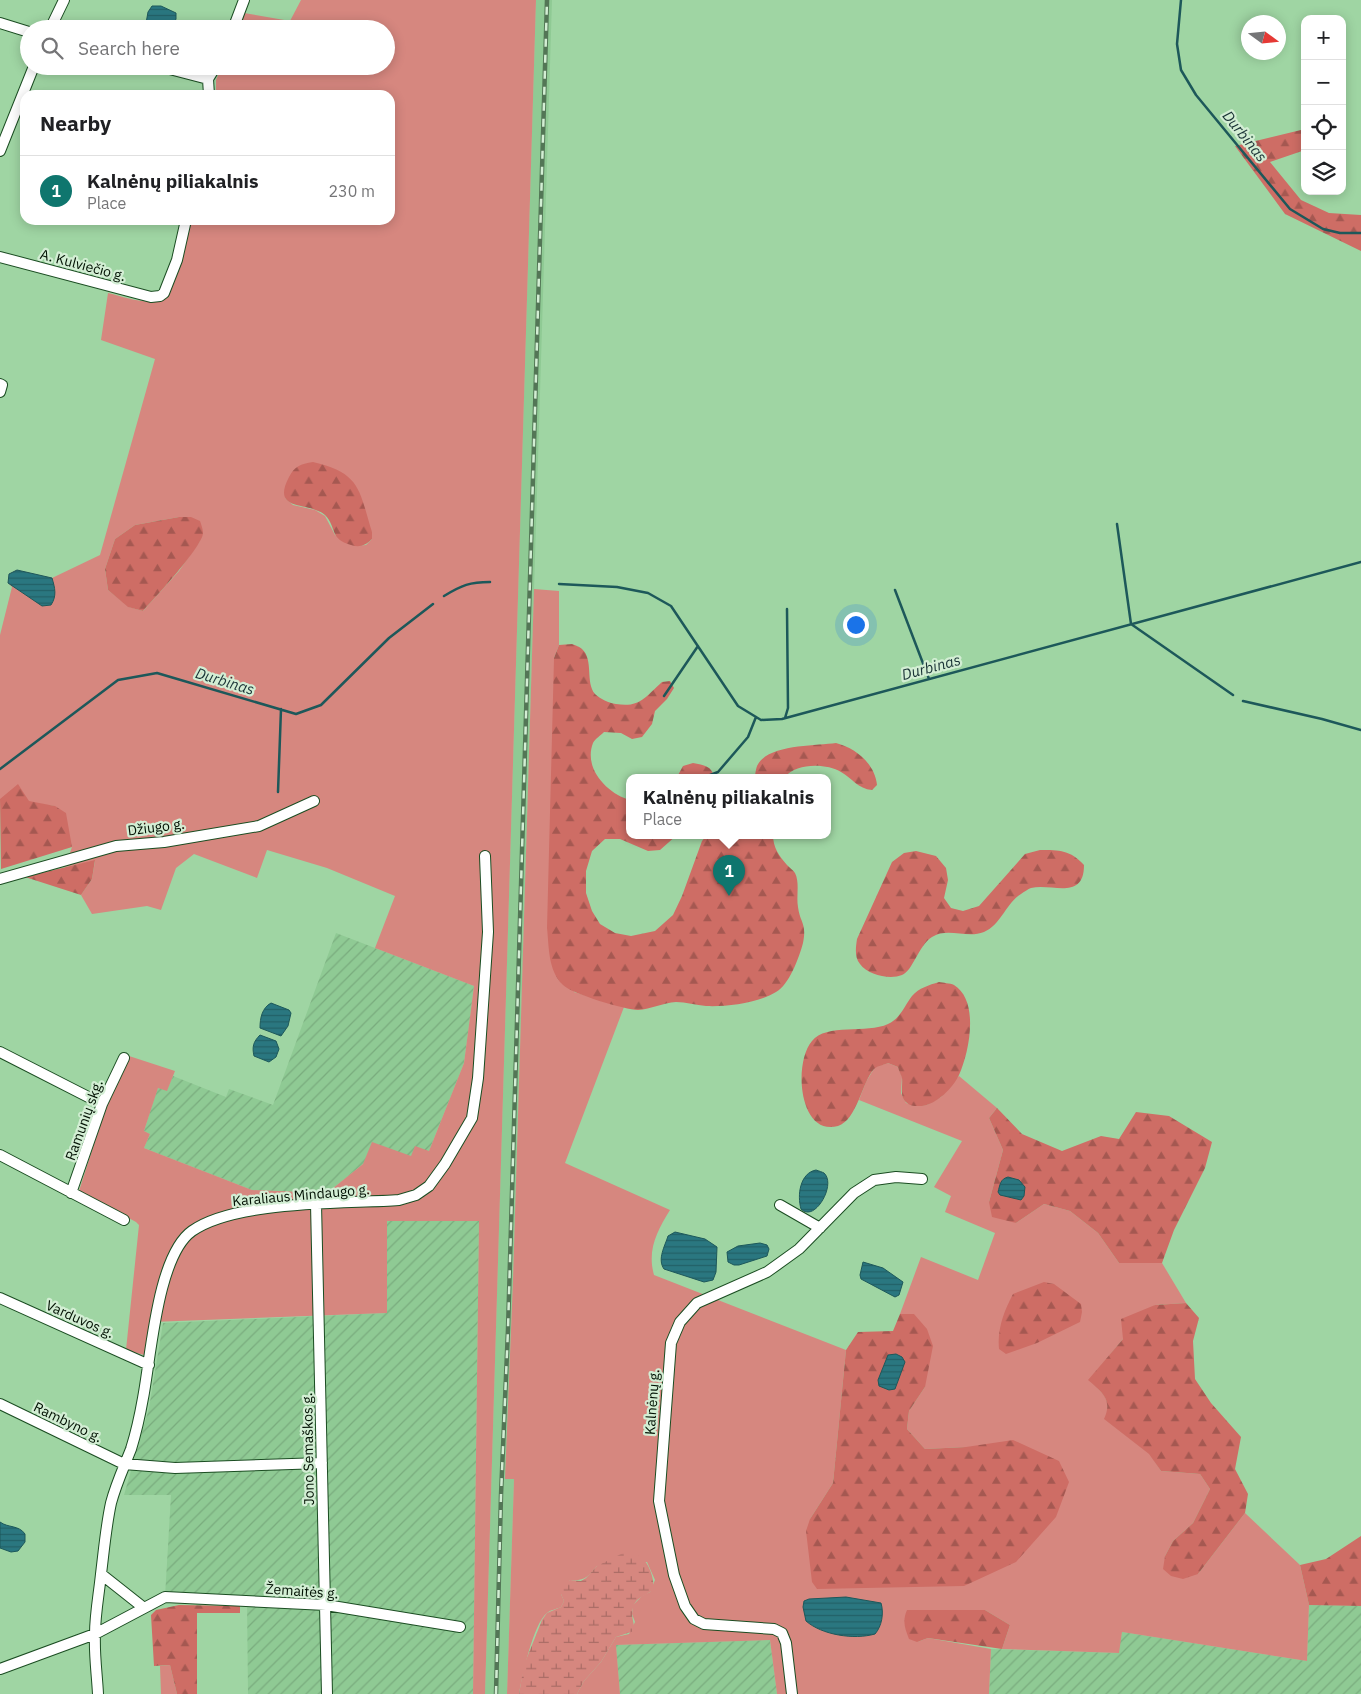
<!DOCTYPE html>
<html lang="en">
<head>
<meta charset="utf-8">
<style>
  body { margin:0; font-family:"IBM Plex Sans",sans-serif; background:#f2f2f2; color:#202124 }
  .controls { position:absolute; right:15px; top:15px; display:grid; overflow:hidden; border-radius:10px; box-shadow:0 2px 12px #0003 }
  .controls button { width:45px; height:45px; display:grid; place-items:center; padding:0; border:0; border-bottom:1px solid #e0e0e0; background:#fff; color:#202124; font:25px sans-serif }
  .compass { position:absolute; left:1241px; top:15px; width:45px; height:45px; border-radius:50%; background:#fff; box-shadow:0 2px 12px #0003; rotate:105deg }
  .you { position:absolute; left:855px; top:624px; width:18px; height:18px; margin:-12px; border:4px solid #fff; border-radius:50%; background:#1a73e8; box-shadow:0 0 0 8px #1a73e833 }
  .badge { display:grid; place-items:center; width:32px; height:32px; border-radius:50%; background:#0f766e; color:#fff; font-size:16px; font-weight:700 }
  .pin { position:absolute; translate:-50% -41px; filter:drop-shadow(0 1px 2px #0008) }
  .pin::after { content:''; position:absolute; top:26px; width:18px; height:15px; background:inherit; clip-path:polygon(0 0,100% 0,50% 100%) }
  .popup { position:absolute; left:626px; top:774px; width:205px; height:65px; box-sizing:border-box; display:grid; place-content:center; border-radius:10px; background:#fff; filter:drop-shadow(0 1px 4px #0005); font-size:16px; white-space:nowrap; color:#757577 }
  .popup b { font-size:19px; color:#202124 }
  .popup::after { content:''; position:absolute; left:50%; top:100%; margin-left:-10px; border:10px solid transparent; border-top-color:#fff }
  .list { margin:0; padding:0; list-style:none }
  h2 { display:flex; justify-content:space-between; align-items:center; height:65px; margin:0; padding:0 20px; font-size:21px }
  h2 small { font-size:16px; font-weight:400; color:#757577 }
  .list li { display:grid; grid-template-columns:32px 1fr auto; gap:15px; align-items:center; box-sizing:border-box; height:70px; padding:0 20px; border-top:1px solid #e0e0e0 }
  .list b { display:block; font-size:19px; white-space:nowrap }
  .list p { margin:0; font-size:16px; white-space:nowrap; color:#757577 }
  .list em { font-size:16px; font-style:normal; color:#757577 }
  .icon { flex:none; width:28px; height:28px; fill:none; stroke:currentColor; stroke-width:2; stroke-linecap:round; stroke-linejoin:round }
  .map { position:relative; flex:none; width:1361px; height:1694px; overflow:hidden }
  .search { position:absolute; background:#fff; box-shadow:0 2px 12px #0003; left:20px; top:20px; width:375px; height:55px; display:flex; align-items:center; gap:12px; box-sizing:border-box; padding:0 18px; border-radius:28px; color:#757577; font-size:19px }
  .panel { position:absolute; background:#fff; box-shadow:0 2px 12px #0003; left:20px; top:90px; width:375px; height:135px; border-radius:15px }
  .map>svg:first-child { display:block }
</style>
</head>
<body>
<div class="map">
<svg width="1361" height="1694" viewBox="0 0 1361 1694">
  <defs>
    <pattern id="industrial-furrows" width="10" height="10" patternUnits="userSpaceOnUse" patternTransform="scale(1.25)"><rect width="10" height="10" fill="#8fca94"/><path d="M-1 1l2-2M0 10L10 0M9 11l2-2" fill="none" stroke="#7aac7e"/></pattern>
    <pattern id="forest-firs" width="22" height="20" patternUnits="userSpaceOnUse" patternTransform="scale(1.25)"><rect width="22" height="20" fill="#ce6d65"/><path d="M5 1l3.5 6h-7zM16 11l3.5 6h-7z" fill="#a55851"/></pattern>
    <pattern id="wetland-marsh" width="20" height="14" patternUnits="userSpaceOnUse" patternTransform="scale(1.25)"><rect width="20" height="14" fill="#d6877f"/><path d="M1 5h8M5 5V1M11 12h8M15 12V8" fill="none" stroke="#ab6d66"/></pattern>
    <pattern id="water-rules" width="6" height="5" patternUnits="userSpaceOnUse" patternTransform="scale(1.25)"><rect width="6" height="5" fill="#2a7780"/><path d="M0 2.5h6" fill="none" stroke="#226067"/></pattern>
  </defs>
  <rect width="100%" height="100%" fill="#9fd5a3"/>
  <path fill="#8fca94" d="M536 0H552L513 1280 506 1479H514L507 1694H485Z"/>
  <path fill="url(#industrial-furrows)" d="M336 933 474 986 464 1063 429 1151 412 1156 363 1164 327 1193 252 1190 144 1148 150 1134 144 1131 158 1087 167 1090 173 1076 226 1097 229 1089 273 1105Z
    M387 1221H479L473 1694H248L247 1601 165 1597 171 1495H124L149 1408 163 1323 387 1313Z
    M1309 1605 1361 1606V1694H989L991 1649 1118 1653 1122 1632 1307 1661Z
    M770 1640 777 1694H620L616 1645Z"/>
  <path fill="#d6877f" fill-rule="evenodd" d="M301 0H536L485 1694H473L479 1221H387V1313L152 1322 144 1355 126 1350 139 1225 136 1222 79 1191 109 1097 129 1056 175 1071 167 1091 158 1088 144 1131 150 1134 144 1148 252 1190 327 1193 363 1164 372 1142 411 1156 415 1146 429 1151 464 1063 474 986 375 948 395 896 327 868 267 850 257 878 194 854 176 868 161 910 147 906 92 914 81 895 92 879 95 861 65 867 72 847 54 806 0 799V635L12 587 8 583 9 574 17 570 52 578 100 555 155 359 101 340 108 293C128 298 148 306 167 298L182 259 189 220H390V95H216V80L222 66H386V29H238L244 13 290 21ZM285 498 372 532V539L366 545 355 546 335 535 325 516 315 510 293 505ZM179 517 200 541 179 571 143 611 129 607 108 590 105 569 115 539 135 525Z
    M534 589 559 591V645L554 658 574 992 624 1007 565 1163 670 1210C657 1231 647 1250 654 1275L846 1350 833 1483 810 1519 966 1447 925 1449 907 1429 909 1411 925 1387 914 1315 900 1314 921 1257 978 1280 995 1233 945 1212 951 1196 934 1187 962 1141 859 1100 866 1082 875 1067 888 1063 898 1067 902 1077 901 1093 906 1103 915 1106 927 1105 941 1097 959 1076 997 1108 989 1118 1003 1150 989 1202 1016 1223 1044 1204 1070 1211 1098 1233 1119 1263H1162L1186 1303 1155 1305 1123 1339 1089 1380C1102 1392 1113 1400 1105 1419L1150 1454 1161 1471 1200 1474 1210 1489 1193 1523 1173 1541 1165 1556 1198 1574 1245 1513 1300 1565 1309 1605 1307 1661 1122 1632 1119 1653 1002 1649 1010 1625 985 1610 917 1642 928 1638 991 1649 989 1694H777L770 1640 616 1645 620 1694H577L584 1681 601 1662 616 1637 629 1634 635 1622 632 1614 633 1605 642 1596 650 1592 655 1580 647 1562 597 1566C587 1577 586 1581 570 1580L561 1594 564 1601 561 1607C557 1609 550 1610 547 1613 533 1624 522 1677 519 1694H507L514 1479H505L513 1280Z
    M170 1665 177 1694H161L160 1666Z"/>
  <path fill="url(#forest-firs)" d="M1305 129V150L1270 162 1301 200 1329 213 1361 215V251L1285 214 1235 146Z
    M313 462C361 473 359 490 372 532V539C366 545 360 548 351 545 329 539 337 527 325 515 310 501 270 513 289 477 295 466 300 464 313 462Z
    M179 517H191L200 521C201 524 203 529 203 533 203 546 154 599 143 611L128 607 108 590 105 569 115 539 135 525Z
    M572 644C575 645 580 647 582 649 594 660 585 682 595 694 600 699 609 703 616 704 640 708 645 697 662 682L670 681 674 688 667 699 655 711 652 724 642 737 632 739 621 733 604 732C601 735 595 739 593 743 583 769 608 794 630 800V835H677L660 850 648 851 620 839H605L592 851 586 871V893L592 911 600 924 615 933 631 936 655 931 673 915 682 896 702 841 707 835H773C773 847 779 856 787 865 789 867 793 870 795 873 800 883 796 896 798 907 800 923 807 923 803 943 799 958 789 985 776 992 758 1003 726 1007 706 1006 696 1005 686 1002 676 1002 663 1003 651 1009 638 1010 626 1010 572 994 563 985 548 971 549 947 547 928L554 658 559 645Z
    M836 743C856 748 875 764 877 785L872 790C858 789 852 778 841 772 826 763 796 763 785 777H755C755 774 756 769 757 766 767 744 815 746 836 743Z
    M693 763C704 765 712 766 714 777H677L683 766Z
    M18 784 29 801 55 806 66 813 72 847 1 869 0 799Z
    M1040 850C1060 850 1070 850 1084 865 1084 901 1052 883 1031 888 1028 889 1024 892 1021 894 1006 903 1001 925 984 932 967 939 948 927 932 937 918 946 913 971 902 975 890 980 868 975 860 964 854 957 856 946 857 939L892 862 904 853 916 851 936 856 946 868 948 880 944 898 951 908 963 911 979 906 1025 854Z
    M95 860 92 879 81 895 25 877Z
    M939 982C943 983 950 983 954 985 980 1001 969 1053 959 1075 953 1088 937 1104 922 1106 917 1106 911 1107 907 1103 899 1097 903 1087 902 1078 901 1075 899 1071 898 1067L888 1063C884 1065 877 1066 874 1069 862 1082 857 1120 838 1126 799 1137 793 1063 812 1041 826 1023 867 1034 888 1024 900 1019 905 1005 912 996 919 988 929 985 939 982Z
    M997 1108 1022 1134 1062 1151 1101 1136 1119 1139 1136 1112 1169 1116 1212 1142 1205 1168 1174 1230 1162 1263H1119L1098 1233 1070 1211 1044 1204 1016 1223 992 1217 989 1202 1003 1150 989 1118Z
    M1044 1282 1054 1284 1081 1304 1082 1312 1080 1322 1037 1343 1006 1354 999 1349C997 1329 1004 1311 1013 1294Z
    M1186 1303 1199 1318 1193 1341 1195 1379 1211 1403 1241 1437 1235 1469 1248 1494 1245 1513 1198 1574 1183 1579 1171 1576 1163 1569 1165 1556 1173 1541 1193 1523 1210 1489 1200 1474 1161 1471 1149 1454 1104 1419C1113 1400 1102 1392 1088 1380L1123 1339 1121 1319 1155 1305Z
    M900 1314H914L927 1329 933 1346 925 1387 909 1411 907 1429 925 1449 966 1447 1013 1440 1059 1461 1069 1482 1056 1517 1016 1562 964 1586 817 1589 812 1582 806 1531 810 1519 833 1483 846 1350 858 1332 893 1331Z
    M1361 1536V1606L1309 1605 1300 1565 1326 1559Z
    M179 1605 240 1606V1613H197V1694H177L170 1665 154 1666 151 1615 156 1610Z
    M907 1610H985L1010 1625 1002 1649 928 1638 917 1642 909 1639C905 1629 902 1621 907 1610Z"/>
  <path fill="url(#wetland-marsh)" d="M627 1551C639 1555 646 1559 650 1570 662 1601 638 1589 633 1608 630 1615 635 1623 634 1631L616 1637 601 1662 584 1681 577 1694H519L524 1665 542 1620 547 1613 561 1607 564 1601 561 1594V1588L570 1580 581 1581 586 1578 597 1566Z"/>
  <path fill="url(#water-rules)" stroke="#1d585a" d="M152 6H161L176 13V19L171 29H145L148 12Z
    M17 570 52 578C55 588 57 596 51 605L42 606 8 583 9 574Z
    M271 1003 289 1010 291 1013 288 1026 281 1036 260 1028C260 1018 262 1008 271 1003Z
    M260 1035 276 1041 279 1049 276 1057 269 1062 254 1056C252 1047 253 1042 260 1035Z
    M816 1170C819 1171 822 1172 824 1173 835 1183 820 1212 808 1212 805 1212 803 1211 801 1209 797 1195 800 1173 816 1170Z
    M1008 1177 1019 1180 1025 1187 1024 1196 1021 1200 1000 1195 998 1192C1000 1185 1000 1179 1008 1177Z
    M675 1232 705 1239 717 1247 716 1272 713 1280 704 1282 664 1269C657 1259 665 1246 668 1236Z
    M760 1243 767 1245 769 1249 767 1256 739 1265H734L728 1262 727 1252 738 1246Z
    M863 1262 883 1268 903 1282 899 1295 895 1297 861 1279 860 1275Z
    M896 1354 902 1357 905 1362 895 1389 889 1390 879 1386 878 1380 888 1355Z
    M0 1522C8 1528 19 1525 25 1534V1542L18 1551 11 1552 0 1548Z
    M846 1597 881 1603C884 1613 882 1626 875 1634 854 1640 822 1635 806 1621L803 1607 804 1601 809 1599Z"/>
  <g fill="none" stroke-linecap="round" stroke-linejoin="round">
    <path stroke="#1d585a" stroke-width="2.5" d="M1181 0 1177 44 1181 70 1196 95 1290 209 1323 229 1340 233H1361
      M1117 524 1131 624 1233 695
      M559 584 617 587 648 593 671 606 738 706 761 720 782 719 1361 562
      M895 590 929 679
      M444 596C462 585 470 582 490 582
      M664 696 698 646
      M1243 701 1322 719 1361 730
      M785 718 788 708 787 609
      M0 769 118 680 157 673 296 714 321 705 389 638 433 604
      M705 777 718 772 748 737 756 717
      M278 792 281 709"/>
    <g stroke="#1b4d22" stroke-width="12">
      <path id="minor" d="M0 23 29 32
        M50 29 64 0
        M233 29 244 0
        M158 66 208 79
        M209 95 208 79 216 66
        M0 151 34 66
        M0 257 151 297 160 296 164 293 177 260 186 220
        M0 384 2 385 0 392
        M0 879 116 846 164 842 259 826 314 801
        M0 1052 102 1104
        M0 1155 124 1220
        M71 1193 102 1104 124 1058
        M316 1204 327 1694
        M780 1205 820 1228
        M0 1298 149 1365
        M0 1404 124 1464 175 1468 322 1463
        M101 1574 144 1608
        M0 1669 95 1634 165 1597 326 1605 460 1627
        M98 1694C97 1674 94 1654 95 1634 95 1614 99 1594 101 1574 104 1550 106 1526 111 1503 116 1484 124 1467 131 1449 136 1433 140 1415 143 1398 151 1357 157 1256 192 1231 236 1200 344 1204 399 1200L416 1195 429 1186 445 1164 472 1118 478 1078 488 932 485 856
        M792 1694 786 1643 782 1633 774 1629 704 1624 694 1619 685 1606 674 1575 659 1501 671 1343 680 1322 697 1303 767 1272 799 1249 854 1193 874 1180 896 1177 922 1179"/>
    </g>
    <use href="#minor" stroke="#fff" stroke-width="10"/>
    <g stroke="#537656" stroke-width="4.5">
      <path id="rail" d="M496 1694 501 1495 508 1329 547 0"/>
    </g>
    <use href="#rail" stroke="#d3eed4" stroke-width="2.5" stroke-dasharray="8" stroke-linecap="butt"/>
  </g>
  <g text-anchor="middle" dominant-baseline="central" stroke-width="4.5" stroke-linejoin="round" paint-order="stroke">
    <g font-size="14" fill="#001002" stroke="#d3eed4">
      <text transform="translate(83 265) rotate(15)">A. Kulviečio g.</text>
      <text transform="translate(156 827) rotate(-7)">Džiugo g.</text>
      <text transform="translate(84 1120) rotate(-70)">Ramunių skg.</text>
      <text transform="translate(301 1195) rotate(-5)">Karaliaus Mindaugo g.</text>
      <text transform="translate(80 1319) rotate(24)">Varduvos g.</text>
      <text transform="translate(652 1402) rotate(-86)">Kalnėnų g.</text>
      <text transform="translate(68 1422) rotate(26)">Rambyno g.</text>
      <text transform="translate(308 1449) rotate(-91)">Jono Semaškos g.</text>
      <text transform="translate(302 1591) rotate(4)">Žemaitės g.</text>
    </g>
    <g font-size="15" font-style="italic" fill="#193235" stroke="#d3eed4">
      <text transform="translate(1245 136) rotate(51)">Durbinas</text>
      <text transform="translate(931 667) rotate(-15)">Durbinas</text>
      <text transform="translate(225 681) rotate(17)">Durbinas</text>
    </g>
  </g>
</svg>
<div class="controls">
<button>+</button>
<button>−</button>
<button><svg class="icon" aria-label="locate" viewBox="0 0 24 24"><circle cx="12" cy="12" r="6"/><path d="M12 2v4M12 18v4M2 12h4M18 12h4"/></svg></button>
<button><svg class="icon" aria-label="layers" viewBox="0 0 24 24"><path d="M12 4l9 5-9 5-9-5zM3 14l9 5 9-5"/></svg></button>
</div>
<svg class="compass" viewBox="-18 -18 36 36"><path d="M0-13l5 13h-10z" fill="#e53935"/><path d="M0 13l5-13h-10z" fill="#757577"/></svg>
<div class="you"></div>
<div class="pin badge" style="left:729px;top:896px">1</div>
<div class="popup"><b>Kalnėnų piliakalnis</b>Place</div>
<div class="search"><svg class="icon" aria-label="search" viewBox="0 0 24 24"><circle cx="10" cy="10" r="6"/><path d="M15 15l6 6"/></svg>Search here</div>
<section class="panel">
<h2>Nearby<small></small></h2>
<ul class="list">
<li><span class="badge">1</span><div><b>Kalnėnų piliakalnis</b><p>Place</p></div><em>230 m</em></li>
</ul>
</section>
</div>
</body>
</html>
